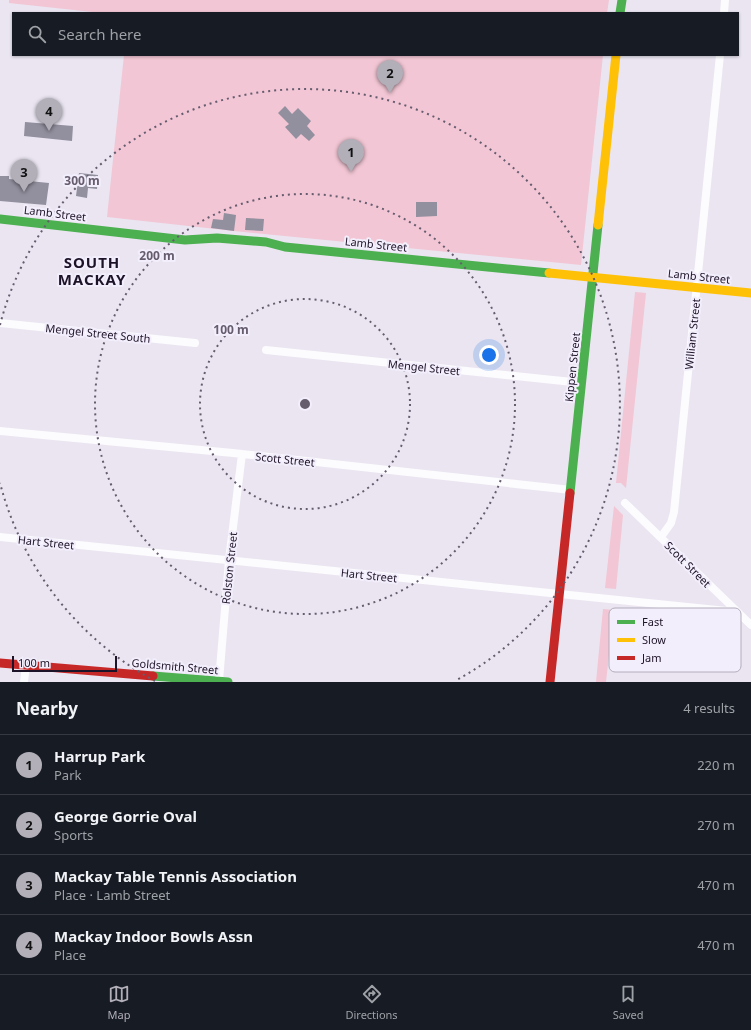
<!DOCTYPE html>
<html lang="en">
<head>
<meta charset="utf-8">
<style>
  body { margin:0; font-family:"Noto Sans",sans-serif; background:#20242c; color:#f1f3f6 }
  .scale { position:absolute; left:12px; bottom:10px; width:105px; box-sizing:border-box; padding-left:4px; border:2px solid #1d1328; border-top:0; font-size:11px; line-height:14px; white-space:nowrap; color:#1d1328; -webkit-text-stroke:3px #f3eefb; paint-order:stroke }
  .you { position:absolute; left:489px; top:355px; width:14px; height:14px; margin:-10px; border:3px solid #fff; border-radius:50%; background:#1a73e8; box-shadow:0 0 0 6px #1a73e833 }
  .badge { display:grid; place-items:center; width:26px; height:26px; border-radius:50%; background:#b2afb9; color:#111; font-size:13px; font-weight:700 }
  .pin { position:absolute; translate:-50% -33px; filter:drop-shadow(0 1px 2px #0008) }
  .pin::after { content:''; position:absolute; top:21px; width:14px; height:12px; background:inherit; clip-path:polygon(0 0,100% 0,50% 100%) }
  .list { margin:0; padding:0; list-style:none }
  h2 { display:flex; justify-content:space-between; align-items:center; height:52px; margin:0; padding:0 16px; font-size:17px }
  h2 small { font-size:13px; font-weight:400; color:#9ea1a6 }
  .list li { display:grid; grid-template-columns:26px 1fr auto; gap:12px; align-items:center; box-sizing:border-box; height:60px; padding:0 16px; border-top:1px solid #363941 }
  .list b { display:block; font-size:15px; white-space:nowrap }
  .list p { margin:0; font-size:13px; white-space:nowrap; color:#9ea1a6 }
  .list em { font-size:13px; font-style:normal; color:#9ea1a6 }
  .icon { flex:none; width:22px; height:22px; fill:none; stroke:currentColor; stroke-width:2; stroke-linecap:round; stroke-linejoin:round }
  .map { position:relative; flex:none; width:751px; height:682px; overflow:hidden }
  .search { position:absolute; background:#171b24; box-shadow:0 1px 3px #0004; left:12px; right:12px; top:12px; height:44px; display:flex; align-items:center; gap:10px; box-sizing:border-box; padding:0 14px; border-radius:0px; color:#9ea1a6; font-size:15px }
  .sheet { height:292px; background:#171b24 }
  nav { display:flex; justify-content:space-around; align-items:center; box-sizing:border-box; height:56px; border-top:1px solid #363941; background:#171b24; font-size:11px; color:#9ea1a6 }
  nav a { display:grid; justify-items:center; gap:2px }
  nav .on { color:#b2afb9 }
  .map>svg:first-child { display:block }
</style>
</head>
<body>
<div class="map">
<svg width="751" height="682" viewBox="0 0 751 682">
  <rect width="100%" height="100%" fill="#eae5f1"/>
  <path fill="#f2c6d4" d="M9 0H609L607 13H102L9 3Z
    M124 55H603L581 265 234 231 107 217Z
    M635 292 646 293 626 488 621 483H616Z
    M614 506 623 515 616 589 605 588Z
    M603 609 614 610 606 682H596Z"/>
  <path fill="#928f9e" d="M285 106 292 114 298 108 311 121 307 126 315 135 309 141 301 134 296 139 285 127 289 124 278 113Z
    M25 122 73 126 72 141 24 136Z
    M79 173 98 175 97 189 88 188 87 198 76 196Z
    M0 176H9V179L49 183 46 205 0 201Z
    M416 202H437V216L416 217Z
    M224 213 236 215 234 231 211 228 213 219 223 220Z
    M246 218 264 219 263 231 245 230Z"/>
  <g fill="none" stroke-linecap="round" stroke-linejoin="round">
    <path stroke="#fcfbfd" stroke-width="8" d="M724 13 725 0
      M0 323 195 343
      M266 350 582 383
      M0 431 233 453 571 490
      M625 503 751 625
      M0 537 737 612
      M661 537 671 523 674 512 720 55
      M219 681 229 560 242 454
      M24 682 26 665"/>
    <path stroke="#4caf50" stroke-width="9" d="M620 13 622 0
      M0 219 185 240 217 238 266 242 285 247 549 273
      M570 493 598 225
      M153 676 228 682"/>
    <path stroke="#ffc107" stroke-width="9" d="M598 225 616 55
      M549 273 751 293"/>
    <path stroke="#c62828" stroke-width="9" d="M0 663 153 676
      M550 682 570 493"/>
  </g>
  <g fill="none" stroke="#655c6e" stroke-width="2" stroke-dasharray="2 4">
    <circle cx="305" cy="404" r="105"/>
    <circle cx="305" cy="404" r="210"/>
    <path d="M155 681A315 315 0 0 1 0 483M0 325A315 315 0 1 1 455 681"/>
  </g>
  <g text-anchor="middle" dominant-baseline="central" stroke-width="4" stroke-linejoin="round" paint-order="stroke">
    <g font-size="11" fill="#1d1328" stroke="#f3eefb">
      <text transform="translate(55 213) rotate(7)">Lamb Street</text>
      <text transform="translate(376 244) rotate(6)">Lamb Street</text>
      <text transform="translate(699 276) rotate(6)">Lamb Street</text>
      <text transform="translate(98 333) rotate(6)">Mengel Street South</text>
      <text transform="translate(692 334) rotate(-84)">William Street</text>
      <text transform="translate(424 367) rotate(6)">Mengel Street</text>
      <text transform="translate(572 367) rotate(-84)">Kippen Street</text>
      <text transform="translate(285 459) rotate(6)">Scott Street</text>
      <text transform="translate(46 542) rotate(6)">Hart Street</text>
      <text transform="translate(688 564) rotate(45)">Scott Street</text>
      <text transform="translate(229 568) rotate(-84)">Rolston Street</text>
      <text transform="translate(369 575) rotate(6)">Hart Street</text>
      <text transform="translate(175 666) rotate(5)">Goldsmith Street</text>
    </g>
    <g font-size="15" font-weight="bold" letter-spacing="1" fill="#1d1328" stroke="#f3eefb">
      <text x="92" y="262">SOUTH<tspan x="92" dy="17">MACKAY</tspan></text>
    </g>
  </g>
  <rect x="609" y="608" width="132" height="64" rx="6" fill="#f3eefb" stroke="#b3acbc" stroke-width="1"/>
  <rect x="617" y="620" width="18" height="4" fill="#4caf50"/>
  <rect x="617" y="638" width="18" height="4" fill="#ffc107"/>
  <rect x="617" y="656" width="18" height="4" fill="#c62828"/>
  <g font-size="11" fill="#1d1328">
    <text x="642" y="626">Fast</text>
    <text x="642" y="644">Slow</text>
    <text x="642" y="662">Jam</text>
  </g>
  <circle cx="305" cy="404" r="6" fill="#655c6e" stroke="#f3eefb" stroke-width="2"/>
  <g font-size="12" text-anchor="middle" font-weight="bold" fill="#655c6e" stroke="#f3eefb" stroke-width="4" stroke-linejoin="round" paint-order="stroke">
    <text x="82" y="185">300 m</text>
    <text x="157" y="260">200 m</text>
    <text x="231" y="334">100 m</text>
  </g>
</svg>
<div class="scale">100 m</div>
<div class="you"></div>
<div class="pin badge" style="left:351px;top:172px">1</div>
<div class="pin badge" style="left:390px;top:93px">2</div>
<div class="pin badge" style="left:24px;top:192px">3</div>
<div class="pin badge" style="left:49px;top:131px">4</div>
<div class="search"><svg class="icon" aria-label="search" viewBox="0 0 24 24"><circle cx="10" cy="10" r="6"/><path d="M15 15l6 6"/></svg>Search here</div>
</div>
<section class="sheet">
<h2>Nearby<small>4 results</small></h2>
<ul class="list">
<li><span class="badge">1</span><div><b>Harrup Park</b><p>Park</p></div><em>220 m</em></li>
<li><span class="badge">2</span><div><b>George Gorrie Oval</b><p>Sports</p></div><em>270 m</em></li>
<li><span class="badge">3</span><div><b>Mackay Table Tennis Association</b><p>Place · Lamb Street</p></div><em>470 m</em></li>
<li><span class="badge">4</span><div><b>Mackay Indoor Bowls Assn</b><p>Place</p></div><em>470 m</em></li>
</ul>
</section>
<nav>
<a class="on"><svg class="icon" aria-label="map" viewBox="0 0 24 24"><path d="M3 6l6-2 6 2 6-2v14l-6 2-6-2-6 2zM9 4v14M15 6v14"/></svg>Map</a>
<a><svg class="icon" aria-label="directions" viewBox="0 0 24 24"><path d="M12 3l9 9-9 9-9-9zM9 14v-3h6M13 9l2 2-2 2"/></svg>Directions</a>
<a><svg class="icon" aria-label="saved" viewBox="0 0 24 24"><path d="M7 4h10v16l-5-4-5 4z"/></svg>Saved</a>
</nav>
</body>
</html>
